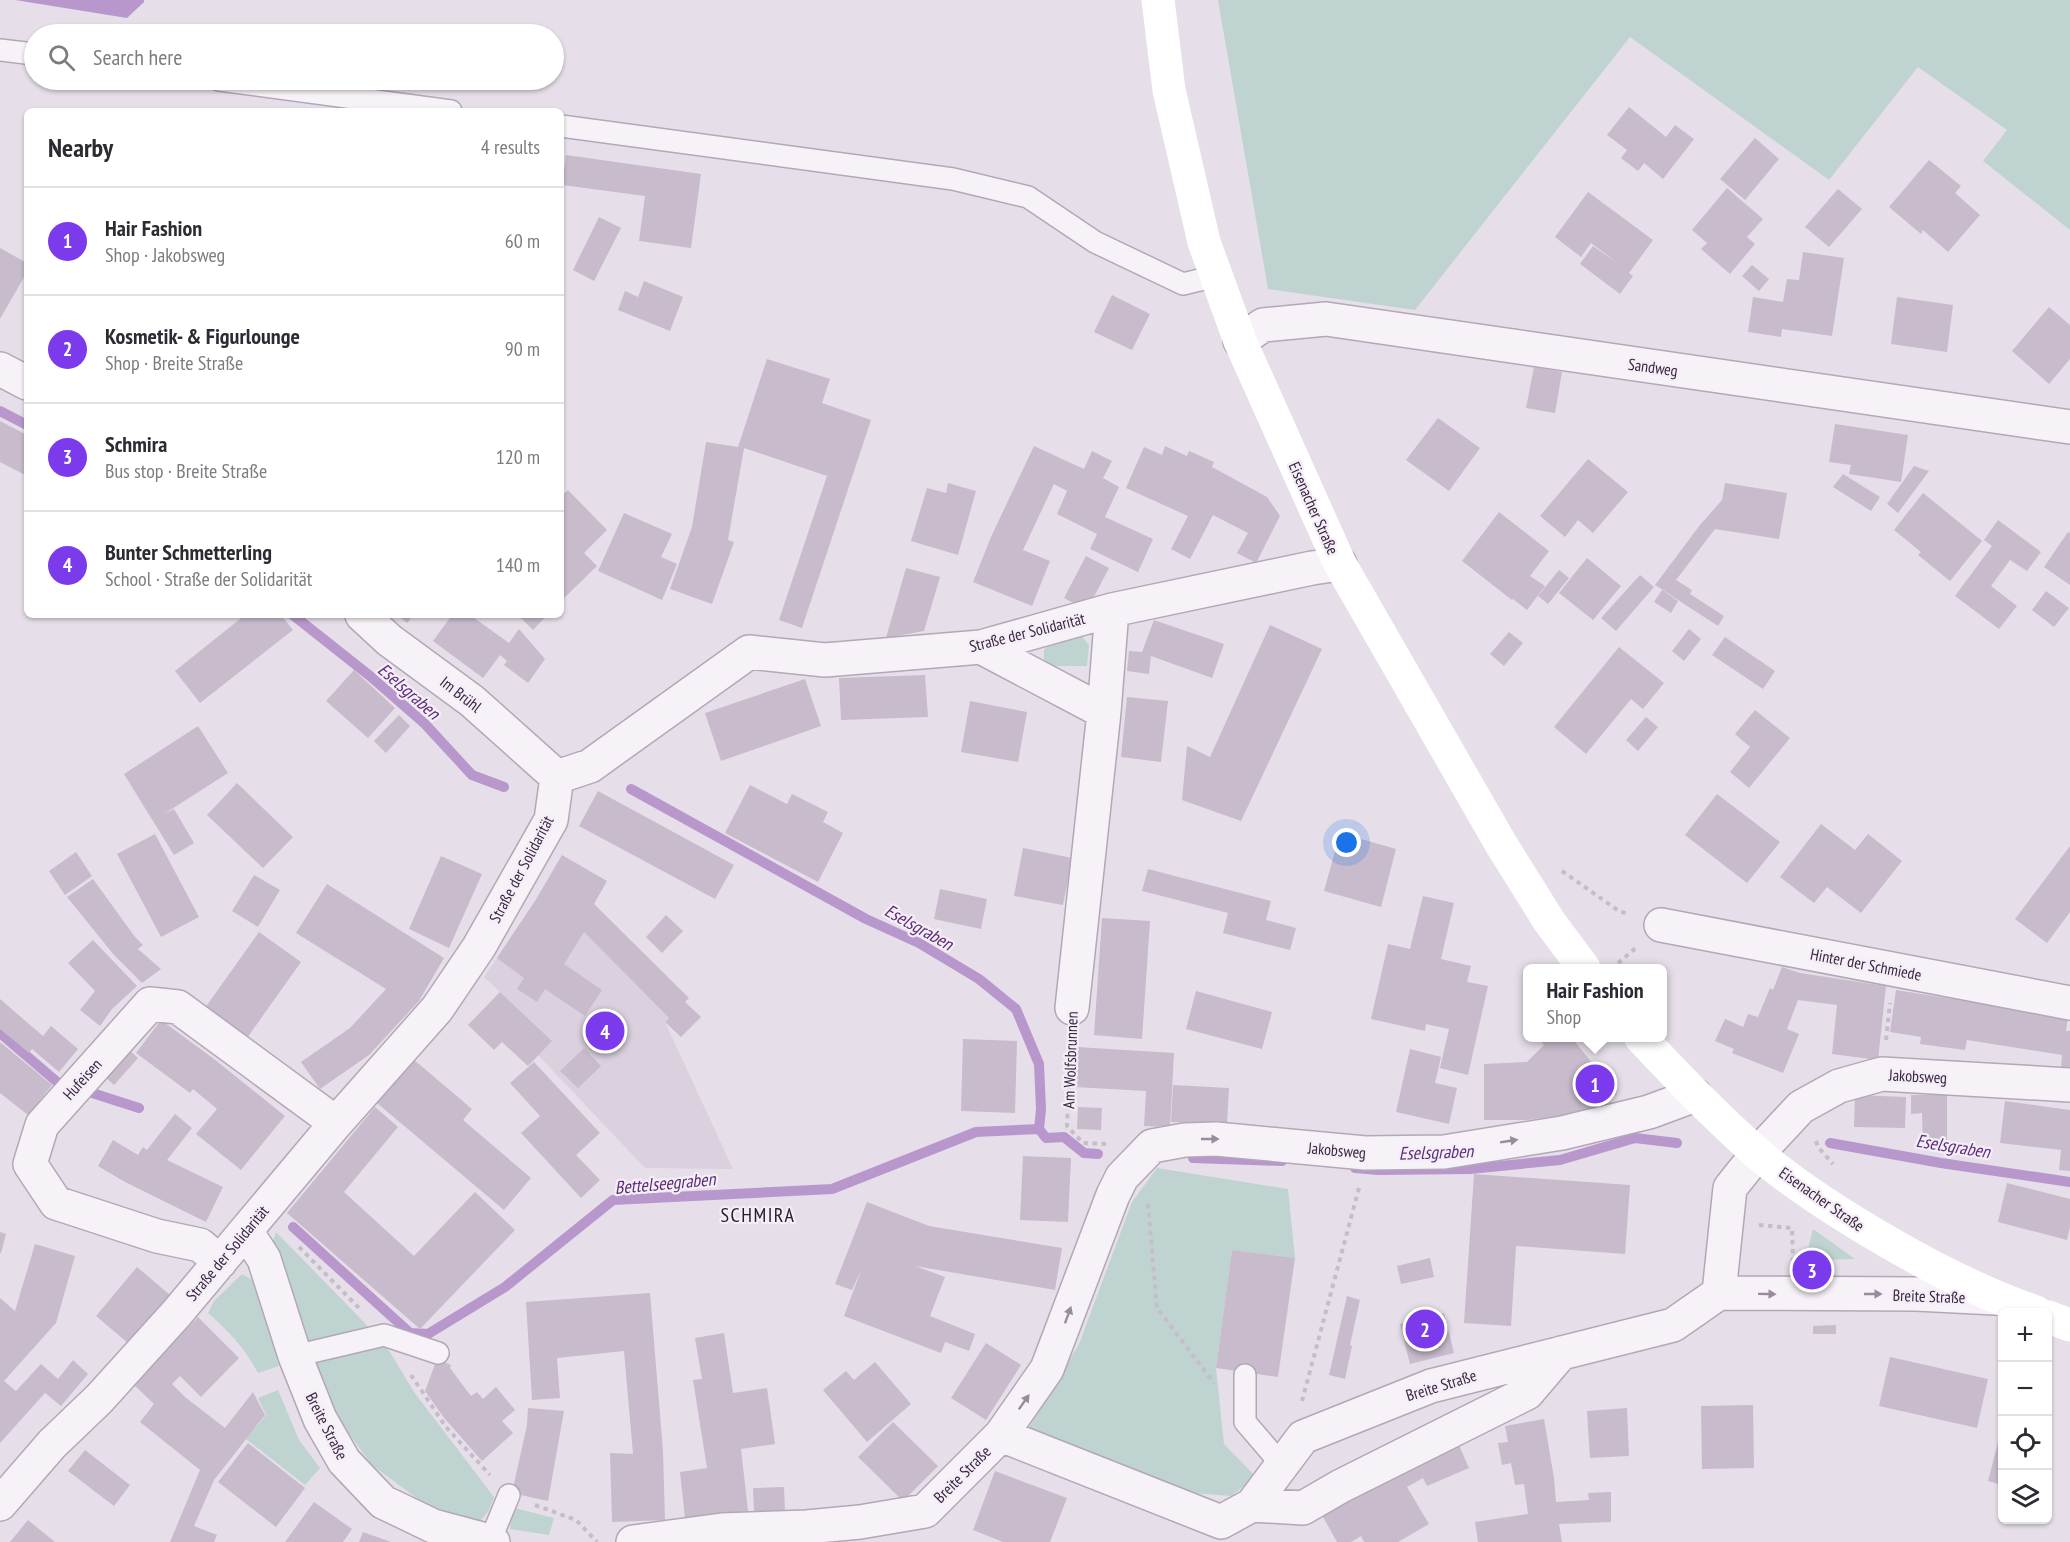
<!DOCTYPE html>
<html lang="en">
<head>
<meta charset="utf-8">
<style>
  body { margin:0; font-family:"PT Sans Narrow",sans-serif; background:#f2f2f3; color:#2b2b33 }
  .controls { position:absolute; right:18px; bottom:18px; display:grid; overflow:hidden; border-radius:9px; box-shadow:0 2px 4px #0004 }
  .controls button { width:54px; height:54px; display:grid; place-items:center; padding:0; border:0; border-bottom:2px solid #e1e1e2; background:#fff; color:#2b2b33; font:30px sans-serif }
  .you { position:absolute; left:1347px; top:843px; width:21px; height:21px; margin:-15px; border:4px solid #fff; border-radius:50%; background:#1a73e8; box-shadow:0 0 0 9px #1a73e833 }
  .badge { display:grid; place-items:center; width:39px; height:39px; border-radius:50%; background:#7c3aed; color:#fff; font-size:20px; font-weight:700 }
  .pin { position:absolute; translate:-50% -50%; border:3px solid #fff; box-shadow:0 2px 6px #0006 }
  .popup { position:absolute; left:1523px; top:964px; width:144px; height:78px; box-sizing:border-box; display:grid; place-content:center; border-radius:9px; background:#fff; filter:drop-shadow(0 2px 4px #0005); font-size:20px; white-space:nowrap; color:#7c7c81 }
  .popup b { font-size:22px; color:#2b2b33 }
  .popup::after { content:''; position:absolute; left:50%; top:100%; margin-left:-12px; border:12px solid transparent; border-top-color:#fff }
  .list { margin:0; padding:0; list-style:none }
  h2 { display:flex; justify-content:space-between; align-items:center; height:78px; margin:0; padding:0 24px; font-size:26px }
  h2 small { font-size:20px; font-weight:400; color:#7c7c81 }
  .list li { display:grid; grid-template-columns:39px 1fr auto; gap:18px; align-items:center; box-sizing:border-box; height:108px; padding:0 24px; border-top:2px solid #e1e1e2 }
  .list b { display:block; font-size:22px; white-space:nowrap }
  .list p { margin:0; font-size:20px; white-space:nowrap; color:#7c7c81 }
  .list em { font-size:20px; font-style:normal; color:#7c7c81 }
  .icon { flex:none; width:33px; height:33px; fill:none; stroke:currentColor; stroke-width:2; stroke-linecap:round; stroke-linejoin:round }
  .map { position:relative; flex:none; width:2070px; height:1542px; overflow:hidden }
  .search { position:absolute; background:#fff; box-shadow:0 2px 4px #0004; left:24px; top:24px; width:540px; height:66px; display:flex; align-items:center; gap:15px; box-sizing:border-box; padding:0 21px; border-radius:33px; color:#7c7c81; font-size:22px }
  .panel { position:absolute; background:#fff; box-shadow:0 2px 4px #0004; left:24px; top:108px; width:540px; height:510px; border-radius:9px }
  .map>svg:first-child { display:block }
</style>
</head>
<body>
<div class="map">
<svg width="2070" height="1542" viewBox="0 0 2070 1542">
  <rect width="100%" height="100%" fill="#e6dfe9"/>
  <path fill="#dad0de" d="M535 901 584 932 669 1018 665 1022 733 1169 645 1168 538 1055 551 1040 484 977Z"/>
  <path fill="#bfd4d0" d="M1218 0H2070V230L1983 161 2007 130 1918 67 1829 180 1630 37 1415 310 1268 289Z
    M1080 634 1089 645 1087 666H1048L1044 664V650L1051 642Z
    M1157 1168 1288 1189 1295 1258 1232 1250 1216 1368 1224 1444 1256 1477 1231 1496 1191 1493 1029 1428 1079 1344 1132 1202Z
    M1813 1229 1855 1259 1813 1260 1807 1254Z
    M276 1232 361 1319 390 1352 414 1392 494 1497 488 1512 480 1521 426 1505 372 1465 333 1412 305 1337 273 1241Z
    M242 1274 256 1282 279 1366 258 1373C245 1349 229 1331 208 1313L214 1301Z
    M278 1390 299 1440 320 1468 305 1485 246 1439 266 1415 258 1398Z
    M511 1507 554 1518 549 1535 510 1529Z"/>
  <path fill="#b797cc" d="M15 0H144V2L127 18Z"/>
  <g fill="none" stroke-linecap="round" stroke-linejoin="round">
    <path stroke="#b797cc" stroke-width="10" d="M0 411 27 425
      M293 615 370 676 425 724 472 775 504 787
      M631 789 866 919 919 943 979 979 1016 1009 1039 1064 1041 1109 1039 1129 1046 1138 1064 1137 1084 1153 1098 1154
      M0 1033 56 1081
      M89 1092 139 1108
      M1830 1143 1941 1163 2070 1182
      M1193 1158 1282 1161
      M1355 1168 1378 1170 1470 1169 1560 1160 1635 1138 1677 1143
      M293 1227 410 1333 428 1334 505 1287 613 1200 832 1189 976 1132 1039 1129"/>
  </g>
  <path fill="#c7bbcc" d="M1629 107 1666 137 1675 125 1694 139 1663 179 1644 163 1638 171 1621 158 1627 150 1607 135Z
    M1755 138 1779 159 1745 200 1720 179Z
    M566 155 701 174 691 248 639 241 645 196 562 185Z
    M1929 160 1961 186 1955 193 1980 215 1948 252 1923 230 1921 234 1889 207Z
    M1727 188 1763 219 1747 237 1755 244 1730 274 1701 249 1707 243 1692 230Z
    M1838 189 1862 209 1829 247 1805 227Z
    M1588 192 1653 240 1629 273 1633 276 1620 294 1580 264 1593 246 1620 265 1591 243 1581 257 1555 237Z
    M599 217 621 228 594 281 573 270Z
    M0 248 27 263V272L0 319Z
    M1803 252 1844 258 1832 336 1782 329 1781 337 1748 332 1753 297 1783 302 1787 279 1799 280Z
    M1752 265 1769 279 1759 291 1742 276Z
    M644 281 683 297 670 331 618 310 625 291 638 297Z
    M1112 295 1150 314 1132 350 1094 332Z
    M1897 297 1953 305 1947 352 1891 344Z
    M2049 307 2070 325V359L2049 384 2012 351Z
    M767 359 830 379 822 403 871 420 802 628 779 620 827 476 744 448 728 540 734 542 712 604 670 589 692 527 706 442 738 447Z
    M1534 367 1562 372 1555 413 1526 408Z
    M1438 418 1480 448 1449 491 1406 460Z
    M0 421 27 435V476L0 462Z
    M1835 424 1908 435 1901 482 1849 474 1851 465 1829 462Z
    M1034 446 1084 469 1092 451 1112 461 1103 478 1119 487 1105 517 1153 539 1138 572 1090 549 1097 534 1057 514 1067 491 1054 484 1023 550 1050 561 1032 606 973 582 991 537Z
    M1165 446 1187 456 1189 451 1214 462 1212 467 1267 497 1280 516 1256 563 1237 553 1248 533 1213 515 1190 559 1171 549 1188 516 1126 488 1144 447 1162 455Z
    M1588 459 1628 492 1593 533 1578 520 1565 537 1540 516Z
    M1914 466 1929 471 1898 513 1887 504Z
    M1843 474 1880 497 1871 511 1833 487Z
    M948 483 976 491 958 555 911 541 927 488 946 493Z
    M1725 483 1787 493 1779 539 1715 529 1676 580 1692 590 1690 594 1724 616 1718 626 1655 585 1700 525 1722 500Z
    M568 490 607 530 584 553 597 566 561 601V496Z
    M1923 493 1982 541 1950 581 1918 555 1921 552 1894 530Z
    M1499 512 1549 551 1530 576 1545 586 1527 610 1513 599 1522 586 1512 600 1462 561Z
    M624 513 672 534 661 557 677 564 662 600 598 571Z
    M1998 520 2041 552 2027 571 2010 560 1991 586 2017 606 1999 629 1955 596 1992 546 1984 540Z
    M2068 532 2070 533V585L2044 567Z
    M1086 556 1109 568 1087 610 1064 598Z
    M1587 558 1621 586 1593 620 1559 593Z
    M906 568 940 577 924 631 886 638Z
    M1559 570 1569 578 1548 604 1538 596Z
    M1640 575 1654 587 1616 631 1601 618Z
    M1662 590 1678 601 1671 613 1654 602Z
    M2046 591 2069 608 2054 627 2032 610Z
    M245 615H281L293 630 200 703 175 671Z
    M398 615H414L407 623Z
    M452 615H470L509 643 519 629 545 659 528 683 504 665 507 661 500 655 483 678 433 641Z
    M518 615H547L533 630Z
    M1154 620 1224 644 1212 678 1151 656 1149 674 1127 671 1129 651 1142 652Z
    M1270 625 1322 649 1241 821 1182 800 1187 746 1210 757Z
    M1689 629 1701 639 1684 661 1672 651Z
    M1509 632 1523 643 1504 666 1490 654Z
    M1725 637 1775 671 1763 689 1712 655Z
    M1619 647 1664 683 1643 709 1631 699 1586 754 1554 727Z
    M354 670 395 708 368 738 326 701Z
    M925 675 928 717 841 720 839 678Z
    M805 679 821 726 721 761 705 713Z
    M1127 697 1168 701 1161 762 1121 757Z
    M970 701 1027 712 1018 762 961 752Z
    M1755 710 1790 738 1749 788 1730 772 1750 747 1735 734Z
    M399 715 410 726 386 753 374 741Z
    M1646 717 1658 727 1638 751 1626 740Z
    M198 726 228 773 164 814 174 809 194 843 174 855 124 774Z
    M237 783 293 837 263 868 207 815Z
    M750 785 787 804 792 794 828 812 823 822 843 833 818 882 725 833Z
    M598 791 734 865 715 899 579 826Z
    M1717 794 1780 842 1747 883 1685 835Z
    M1821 824 1855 850 1868 834 1902 861 1861 913 1827 887 1814 903 1780 877Z
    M1340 833 1396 849 1381 907 1324 891Z
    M155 834 199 917 161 937 117 854Z
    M2070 846V912L2047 943 2015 919Z
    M1023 848 1072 858 1063 905 1014 896Z
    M76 852 92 876 65 895 49 871Z
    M562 855 607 881 594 904 689 998 685 1002 701 1017 681 1037 665 1022 669 1018 584 932 564 964 602 990 585 1016 545 989 537 1002 517 989 524 978 497 958 535 901Z
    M441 856 482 874 449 948 409 929Z
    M1148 869 1271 901 1266 920 1296 928 1290 950 1223 933 1228 913 1142 891Z
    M254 875 280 890 258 927 232 911Z
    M93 879 135 937 143 945 138 949 161 969 142 983 114 955 67 897Z
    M327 884 444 958 419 1001 369 1055 320 1089 301 1062 350 1028 386 989 296 933Z
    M940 889 987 899 981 929 934 919Z
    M1423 896 1454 903 1441 959 1471 966 1467 982 1488 986 1468 1075 1440 1068 1449 1029 1426 1024 1425 1031 1371 1019 1388 944 1410 949Z
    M666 915 683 931 662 953 646 937Z
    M1102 918 1150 921 1142 1039 1094 1035Z
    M259 932 301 962 247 1038 205 1008Z
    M93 940 137 986 112 1009 100 1026 80 1010 95 991 68 963Z
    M1782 967 1800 973 1886 986 1878 1060 1832 1054 1837 1005 1798 1000 1787 1029 1799 1034 1783 1073 1732 1053 1734 1049 1715 1041 1725 1019 1743 1027 1748 1014 1758 1017 1770 988 1773 990Z
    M1896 990 2068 1017 2066 1031H2070V1071L2061 1070 2062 1055 1967 1040 1965 1050 1920 1044 1921 1037 1890 1032Z
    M1196 991 1272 1012 1262 1049 1186 1029Z
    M500 992 552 1041 528 1066 502 1042 494 1050 468 1025Z
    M0 999 43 1036 51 1026 78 1049 59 1072 32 1049 29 1053 0 1029Z
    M161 1020 214 1059 285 1116 241 1170 196 1134 217 1109 193 1089 190 1093 136 1053Z
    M1538 1038H1572L1617 1094 1596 1111 1527 1120H1484V1064L1527 1062 1544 1045Z
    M963 1039 1017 1041 1015 1113 961 1111Z
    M0 1042 52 1085 28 1115 0 1093Z
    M1077 1047 1174 1053 1170 1127 1144 1126 1146 1091 1075 1087Z
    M127 1048 138 1058 114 1085 102 1074Z
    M584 1048 601 1066 578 1088 560 1071Z
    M1410 1049 1441 1057 1435 1083 1457 1088 1449 1124 1396 1112Z
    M413 1059 472 1109 463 1120 531 1178 504 1210 377 1103Z
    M534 1062 600 1133 576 1155 600 1180 581 1198 521 1133 540 1116 510 1083Z
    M1173 1085 1229 1088 1227 1124 1171 1122Z
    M1855 1095 1906 1097 1905 1128 1854 1127Z
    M1911 1095H1947V1147H1923L1922 1113 1911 1114Z
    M2005 1101 2070 1110V1171L2059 1170 2061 1150 2000 1143Z
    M375 1107 398 1127 344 1192 414 1256 475 1192 515 1230 420 1329 287 1213Z
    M1078 1107 1102 1108 1101 1130 1077 1129Z
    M175 1114 192 1128 167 1160 223 1187 206 1222 125 1182 98 1166 113 1140 138 1155 143 1147 147 1150Z
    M1023 1156 1071 1158 1068 1222 1020 1220Z
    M1474 1174 1630 1185 1625 1254 1516 1246 1511 1326 1464 1323Z
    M2007 1183 2070 1199V1227L2067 1240 1998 1222Z
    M867 1202 929 1226 1062 1248 1055 1290 915 1266 945 1277 930 1316 975 1334 969 1351 945 1342 941 1353 844 1316 862 1268 852 1290 835 1284Z
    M0 1232 6 1234 1 1253H0Z
    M35 1244 75 1256 56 1323 4 1381 16 1391 41 1364 58 1379 73 1360 88 1374 61 1406 45 1393 0 1443V1298L15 1311Z
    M1232 1250 1295 1258 1278 1377 1216 1368Z
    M1430 1258 1434 1277 1401 1284 1397 1266Z
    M137 1267 170 1295 129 1344 96 1316Z
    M650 1293 663 1451 665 1520 612 1522 610 1453 633 1454 624 1351 557 1358 560 1398 532 1400 526 1302Z
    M1347 1296 1360 1300 1350 1345 1352 1346 1345 1379 1329 1375Z
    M1444 1313 1454 1353 1410 1364 1400 1324Z
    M198 1317 239 1358 201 1397 180 1376 172 1384 185 1397 225 1428 253 1392 265 1415 214 1480 194 1526 217 1535 214 1542H170L200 1470 140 1422 154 1404 133 1384Z
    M1836 1325V1334H1813V1326Z
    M724 1333 733 1393 767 1388 775 1444 741 1449 748 1511 685 1518 680 1472 707 1468 693 1380 702 1379 695 1338Z
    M986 1343 1021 1365 986 1420 951 1398Z
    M1890 1357 1988 1379 1977 1428 1879 1406Z
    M437 1359 451 1365 450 1368 471 1396 477 1392 483 1399 496 1387 515 1410 502 1421 513 1433 482 1461 445 1419 425 1391Z
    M875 1362 911 1404 867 1442 823 1390 846 1371 854 1380Z
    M1753 1405 1754 1468 1702 1469 1701 1406Z
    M528 1408 564 1411 548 1501 512 1493 527 1425Z
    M1627 1408 1629 1456 1590 1458 1587 1411Z
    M1544 1419 1554 1478 1556 1502 1589 1500 1588 1493 1611 1492V1522L1559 1524 1562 1542H1478L1475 1522 1528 1514 1524 1484 1515 1485 1511 1463 1502 1465 1498 1443 1508 1442 1505 1426Z
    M893 1422 938 1466 903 1501 858 1457Z
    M2002 1427V1485L1988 1481Z
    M248 1443 305 1488 276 1527 218 1482Z
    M1458 1443 1469 1468 1427 1486 1423 1478 1407 1487 1429 1524 1398 1542H1364L1361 1536 1351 1542H1337L1322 1515Z
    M85 1450 130 1485 114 1506 68 1471Z
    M995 1471 1067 1498 1050 1542H1003L973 1530Z
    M784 1487 785 1511 754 1512 753 1488Z
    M314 1502 352 1529 343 1542H285Z
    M28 1520 55 1542H10Z
    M363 1532 391 1542H359Z"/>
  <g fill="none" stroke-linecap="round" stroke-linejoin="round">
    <g stroke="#b2a8b7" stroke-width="24">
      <path id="service" d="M0 50 34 54
        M219 80 451 111
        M561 126 953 179 1028 197 1095 242 1183 284 1216 276
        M295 1356 384 1335 438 1353
        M1245 1375V1422L1282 1465
        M490 1541 509 1495"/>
    </g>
    <g stroke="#b2a8b7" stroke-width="36">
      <path id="minor" d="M1240 341 1263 325 1326 319 2070 427
        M0 369 27 383
        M362 615 389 640 472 701 557 777
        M981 647 1104 712
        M557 777 590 766 749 652 825 660 981 647 1112 610 1312 568 1340 564
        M1661 925 2070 1003
        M1072 1008 1104 712 1112 610
        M246 1231 264 1259 295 1356 320 1419 344 1461 383 1502 433 1526 493 1542
        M220 1262 200 1245 157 1236 56 1203 30 1164 42 1125 150 1004 178 1007 336 1123
        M1719 1293 1730 1188 1758 1153 1801 1107 1839 1086 1882 1074 2070 1085
        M1001 1435 1047 1369 1113 1195 1122 1177 1152 1146 1185 1140 1216 1139 1365 1153 1444 1152 1562 1133 1649 1112 1695 1095
        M0 1504 52 1444 99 1399 176 1314 336 1123 437 1009 479 947 551 820 557 777
        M1252 1505 1303 1508 1341 1486 1527 1393 1561 1353
        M633 1542 722 1530 807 1527 860 1522 925 1511 1001 1435 1221 1522 1252 1505 1303 1437 1431 1386 1673 1325 1719 1293 1916 1294 1995 1298"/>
    </g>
    <path stroke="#c5bdc8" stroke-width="4" stroke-dasharray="4.5 4.5" stroke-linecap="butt" d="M1562 871 1619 911 1628 914
      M1618 963 1637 947
      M1886 1040 1890 1003
      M1071 1042 1067 1126 1083 1143 1106 1144
      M1816 1141 1818 1147 1833 1164
      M1148 1204 1157 1308 1214 1383
      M1759 1225 1792 1228 1793 1260
      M299 1247 361 1310
      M411 1375 446 1427 490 1475
      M1302 1401 1359 1188
      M535 1505 576 1520 597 1542"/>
    <use href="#service" stroke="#f6f2f7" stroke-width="21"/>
    <use href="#minor" stroke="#f6f2f7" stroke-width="33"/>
    <path stroke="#fff" stroke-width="33" d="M1158 0 1169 90 1204 242 1240 341 1340 564 1501 844 1549 921 1584 968
      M1641 1038C1678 1077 1716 1117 1757 1153 1797 1187 1843 1216 1888 1242 1936 1270 1984 1294 2036 1312
      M2048 1317 2070 1325"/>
  </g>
  <defs><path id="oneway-solid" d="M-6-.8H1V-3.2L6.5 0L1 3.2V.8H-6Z" transform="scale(1.5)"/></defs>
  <g fill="#988c9c">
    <use href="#oneway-solid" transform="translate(1210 1139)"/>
    <use href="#oneway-solid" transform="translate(1509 1141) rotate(-9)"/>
    <use href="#oneway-solid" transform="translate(1767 1294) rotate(1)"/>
    <use href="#oneway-solid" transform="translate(1873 1294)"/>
    <use href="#oneway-solid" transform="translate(1068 1315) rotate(-70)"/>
    <use href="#oneway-solid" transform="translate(1024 1402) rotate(-55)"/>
  </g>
  <g text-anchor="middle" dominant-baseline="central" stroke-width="4.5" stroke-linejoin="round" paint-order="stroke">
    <g font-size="16" fill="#3a2641" stroke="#f4eef6">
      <text transform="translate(1653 367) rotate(8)">Sandweg</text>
      <text transform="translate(1314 508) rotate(66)">Eisenacher Straße</text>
      <text transform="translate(1027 632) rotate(-14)">Straße der Solidarität</text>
      <text transform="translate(461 694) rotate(38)">Im Brühl</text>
      <text transform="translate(521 869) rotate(-62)">Straße der Solidarität</text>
      <text transform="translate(1866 964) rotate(11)">Hinter der Schmiede</text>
      <text transform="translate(1070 1060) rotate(-88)">Am Wolfsbrunnen</text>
      <text transform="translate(1918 1076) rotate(3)">Jakobsweg</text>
      <text transform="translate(82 1079) rotate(-48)">Hufeisen</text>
      <text transform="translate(1337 1150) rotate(5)">Jakobsweg</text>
      <text transform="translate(1822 1199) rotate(35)">Eisenacher Straße</text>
      <text transform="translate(227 1253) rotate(-50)">Straße der Solidarität</text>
      <text transform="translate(1929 1296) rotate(2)">Breite Straße</text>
      <text transform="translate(1441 1385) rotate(-17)">Breite Straße</text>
      <text transform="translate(327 1426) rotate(63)">Breite Straße</text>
      <text transform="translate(962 1474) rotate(-45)">Breite Straße</text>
    </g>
    <g font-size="18" font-style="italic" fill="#5d2d78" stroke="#f4eef6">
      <text transform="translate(409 691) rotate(41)">Eselsgraben</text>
      <text transform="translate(919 927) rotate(29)">Eselsgraben</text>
      <text transform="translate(1953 1146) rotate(9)">Eselsgraben</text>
      <text transform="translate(1436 1152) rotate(-2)">Eselsgraben</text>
      <text transform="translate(665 1183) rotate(-5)">Bettelseegraben</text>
    </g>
    <g font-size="20" letter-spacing="1.5" fill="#2c1932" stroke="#f4eef6">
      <text x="758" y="1215">SCHMIRA</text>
    </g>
  </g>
</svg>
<div class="controls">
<button>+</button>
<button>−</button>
<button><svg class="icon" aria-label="locate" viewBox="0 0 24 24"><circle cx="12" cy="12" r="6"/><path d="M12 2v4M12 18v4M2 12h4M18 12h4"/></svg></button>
<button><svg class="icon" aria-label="layers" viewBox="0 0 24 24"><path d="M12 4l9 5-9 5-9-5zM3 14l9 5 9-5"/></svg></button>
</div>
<div class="you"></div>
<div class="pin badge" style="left:1595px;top:1084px">1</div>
<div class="popup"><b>Hair Fashion</b>Shop</div>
<div class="pin badge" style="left:1425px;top:1329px">2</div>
<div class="pin badge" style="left:1812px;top:1270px">3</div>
<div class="pin badge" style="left:605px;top:1031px">4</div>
<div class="search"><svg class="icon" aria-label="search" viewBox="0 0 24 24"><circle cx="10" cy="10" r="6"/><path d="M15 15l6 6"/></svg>Search here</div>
<section class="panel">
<h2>Nearby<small>4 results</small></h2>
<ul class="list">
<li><span class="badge">1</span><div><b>Hair Fashion</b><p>Shop · Jakobsweg</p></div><em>60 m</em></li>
<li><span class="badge">2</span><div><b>Kosmetik- &amp; Figurlounge</b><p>Shop · Breite Straße</p></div><em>90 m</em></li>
<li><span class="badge">3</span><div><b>Schmira</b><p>Bus stop · Breite Straße</p></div><em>120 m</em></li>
<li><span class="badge">4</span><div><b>Bunter Schmetterling</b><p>School · Straße der Solidarität</p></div><em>140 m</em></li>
</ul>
</section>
</div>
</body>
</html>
